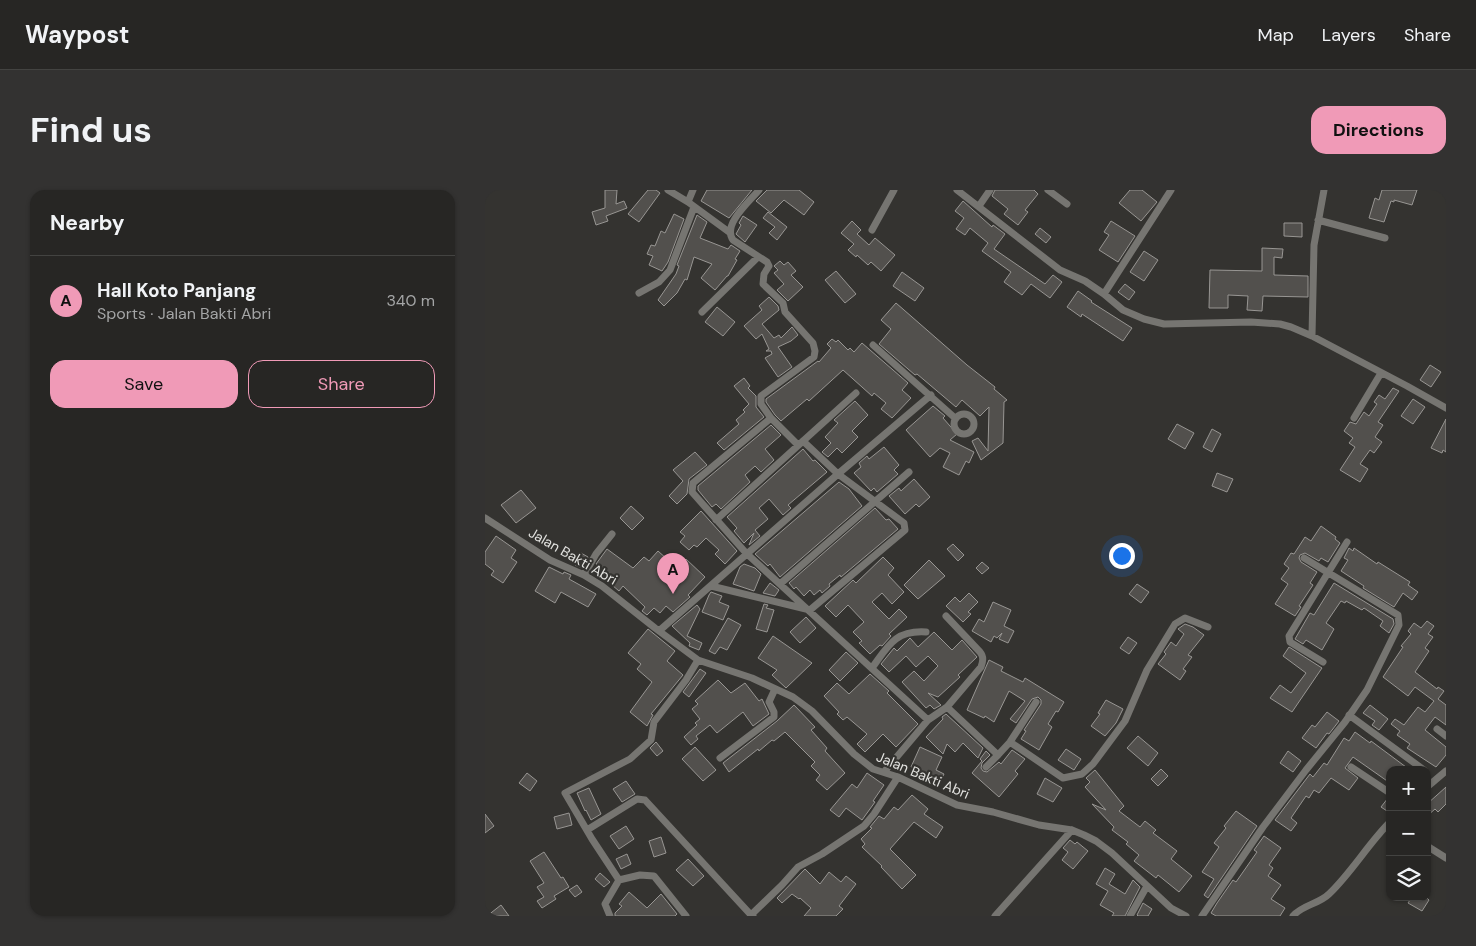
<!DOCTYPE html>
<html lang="en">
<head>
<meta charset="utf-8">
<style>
  body { margin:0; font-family:"DM Sans",sans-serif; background:#333231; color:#f1f3f6 }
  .controls { position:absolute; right:15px; bottom:15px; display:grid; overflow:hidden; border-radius:10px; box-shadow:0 1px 4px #0004 }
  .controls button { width:45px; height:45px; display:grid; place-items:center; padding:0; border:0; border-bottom:1px solid #434341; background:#272624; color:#f1f3f6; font:25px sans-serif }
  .you { position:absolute; left:636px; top:365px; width:18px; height:18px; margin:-12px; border:4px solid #fff; border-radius:50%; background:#1a73e8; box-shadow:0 0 0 8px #1a73e833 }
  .badge { display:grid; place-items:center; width:32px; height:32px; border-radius:50%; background:#f09ab7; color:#111; font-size:16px; font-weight:700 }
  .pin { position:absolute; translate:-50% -41px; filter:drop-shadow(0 1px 2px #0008) }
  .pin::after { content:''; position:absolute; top:26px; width:18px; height:15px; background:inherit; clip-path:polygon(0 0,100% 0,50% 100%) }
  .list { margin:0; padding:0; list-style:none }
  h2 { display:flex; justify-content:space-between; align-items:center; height:65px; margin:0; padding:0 20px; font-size:21px }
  h2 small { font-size:16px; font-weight:400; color:#a4a5a6 }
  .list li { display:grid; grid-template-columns:32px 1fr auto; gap:15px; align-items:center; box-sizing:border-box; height:90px; padding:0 20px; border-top:1px solid #434341 }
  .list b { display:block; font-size:19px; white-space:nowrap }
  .list p { margin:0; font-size:16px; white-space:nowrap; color:#a4a5a6 }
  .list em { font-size:16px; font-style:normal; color:#a4a5a6 }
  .actions { display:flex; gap:10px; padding:15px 20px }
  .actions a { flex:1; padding:11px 0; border:1px solid #f09ab7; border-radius:15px; text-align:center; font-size:18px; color:#f09ab7 }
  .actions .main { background:#f09ab7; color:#111 }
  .icon { flex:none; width:28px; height:28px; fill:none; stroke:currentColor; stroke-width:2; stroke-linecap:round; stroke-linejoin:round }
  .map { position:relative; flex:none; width:961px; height:726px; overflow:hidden; border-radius:15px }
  header { display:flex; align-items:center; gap:30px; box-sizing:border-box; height:70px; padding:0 25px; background:#272624; border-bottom:1px solid #434341 }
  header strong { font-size:24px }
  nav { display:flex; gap:28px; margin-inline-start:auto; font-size:18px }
  .intro { display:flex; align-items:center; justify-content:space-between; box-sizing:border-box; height:120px; padding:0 30px }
  h1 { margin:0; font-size:35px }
  .button { padding:12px 22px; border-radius:15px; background:#f09ab7; color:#111; font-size:18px; font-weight:700 }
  main { display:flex; gap:30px; padding:0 30px }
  aside { flex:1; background:#272624; border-radius:15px; box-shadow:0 1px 4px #0004 }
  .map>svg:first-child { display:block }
</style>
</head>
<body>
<header>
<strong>Waypost</strong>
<nav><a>Map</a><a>Layers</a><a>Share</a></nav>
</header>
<div class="intro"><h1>Find us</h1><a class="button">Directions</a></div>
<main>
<aside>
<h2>Nearby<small></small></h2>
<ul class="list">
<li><span class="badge">A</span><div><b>Hall Koto Panjang</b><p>Sports · Jalan Bakti Abri</p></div><em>340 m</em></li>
</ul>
<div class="actions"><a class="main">Save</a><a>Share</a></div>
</aside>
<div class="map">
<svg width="961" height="726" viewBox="0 0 961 726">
  <rect width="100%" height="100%" fill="#343330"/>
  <path fill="#52504d" stroke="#989693" d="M120 0H132L131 14 139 11 142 18 121 26 123 31 111 35 107 22 120 18Z
    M163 0H171L175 3 154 32 143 24Z
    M222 0H267L244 28 216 11Z
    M282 0H314L329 12 319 25 299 10 286 23 271 11Z
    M510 0H549L553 4 540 20 543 22 533 35 519 24 523 19 507 6Z
    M645 0H657L672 12 656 31 634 13Z
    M897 0H932L927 15 909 10V12L906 11 899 32 884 28 890 8 894 10Z
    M478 11 507 37 508 35 520 44 509 59 560 94 568 85 577 92 565 108 546 94 537 105 519 92 526 82 497 61 503 53 485 38 480 45 471 39 479 28 470 21Z
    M283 22 302 37 292 50 284 43 290 37 278 28Z
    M189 24 199 29 183 72 177 81 164 75 168 66 162 64 166 55 170 56 176 41 180 43Z
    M212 25 222 32 215 48 243 59 246 55 255 61 250 69 252 70 243 86H242L230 100 216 88 227 74 209 67 202 90 200 89 192 103 179 116 173 110 191 84 194 76 192 75Z
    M258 26 272 35 260 52 251 44 256 35 254 33Z
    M367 31 376 40 372 44 384 55 390 48 410 65 396 81 386 72 383 75 372 65 371 67 363 60 369 54 356 43Z
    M626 31 650 46 633 72 614 60 624 45 619 42Z
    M799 33H817V47L799 46Z
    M555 38 566 47 561 53 550 44Z
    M777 58 798 59 797 68 789 67V85L823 86V107L778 106 777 121 762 120 763 106 743 105V118H724L725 80 777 81Z
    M659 61 673 70 659 91 645 82Z
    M295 71 299 75 303 72 311 81 306 85 318 97 303 111 292 100 299 94 289 83 293 80 289 76Z
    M351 81 371 104 360 113 340 90Z
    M417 82 439 98 430 111 408 96Z
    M640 94 650 102 644 110 633 102Z
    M593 101 607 111 606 112 647 138 638 151 597 124 596 127 582 117Z
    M284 107 293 116 294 120 277 134 289 148 294 145 296 148 307 137 313 145 306 151 293 157 307 177 293 187 280 168 287 164 286 161H281L284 159 277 144 271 149 259 136 277 120 274 116Z
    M411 113 482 175 510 197 509 199 522 210 519 212 518 253 496 270 487 251 493 248 503 261 504 217 495 226 477 210 471 217 432 184 430 185 394 154 406 139 396 130Z
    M232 117 250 132 238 146 220 132Z
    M347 149 351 152 353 150 363 160 365 158 369 162 377 153 423 193 417 200 426 208 407 228 396 219 401 213 389 203 387 206 358 180 324 211 322 209 296 231 290 225 281 212V209L333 171 334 172 346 158 342 154Z
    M945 175 956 182 946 197 935 190Z
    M259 188 265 196 263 198 271 206V217L279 227 239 260 232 253 254 234 251 230 260 222 258 220 264 214 249 196Z
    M908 198 914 201 893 232 898 235 890 247 897 252 889 263 885 260 875 274 883 279 875 292 855 280 870 257 864 253 868 248 859 241 865 232 871 234 879 222 884 226 892 214 889 212 894 205 900 209Z
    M928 209 940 217 928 234 916 226Z
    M370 211 383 225 367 241 373 247 357 263 352 258 343 267 337 262 346 253 340 247 353 233 349 230Z
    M448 216 460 226 458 228 472 244 465 250 489 262 484 273 481 271 474 285 458 277 465 263 455 258 445 267 421 240Z
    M961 229V262L958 260 957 263 946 258Z
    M692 234 709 243 700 259 683 249Z
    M286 235 296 245 280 259 289 270 276 282 270 276 260 285 265 292 236 319 231 314 227 317 213 300V296Z
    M727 239 736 244 727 262 718 257Z
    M399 257 414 275 409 280 413 284 392 302 389 298 386 301 369 283 376 277 374 273 382 266 384 269Z
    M318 259 328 271 330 270 342 282 303 315 306 318 298 325 284 309 274 318 283 329 270 340 275 346 264 355 269 343 259 353 249 341 252 338 242 327Z
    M210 262 222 275 204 289 202 304 192 314 184 306 198 291 188 280Z
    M732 283 748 289 742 302 727 296Z
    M429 289 445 307 434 317 431 314 420 324 404 306 414 298 416 301Z
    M354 292 364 299 377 316 295 387 285 374 283 376 270 364Z
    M36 300 51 318 31 333 16 315Z
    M146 316 159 328 147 340 135 328Z
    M390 318 401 330 404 329 413 339 356 387 355 385 344 394 345 396 337 403 335 400 329 405 325 400 319 406 311 397 309 399 304 393Z
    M216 321 252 361 240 374 230 364 234 360 221 348 212 357 209 355 204 360 195 352 200 346 195 342Z
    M836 336 851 347 850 349 855 353 843 372 836 368 834 371 820 363 815 365 814 368 816 372 832 382 825 393 828 395 814 416 816 417 810 426 790 414 803 394 796 389 804 378 799 374 806 363 809 364 820 347 826 351Z
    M11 346 31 360 26 368 32 372 18 393 6 385 9 381 0 374V362Z
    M468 354 479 365 473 371 462 359Z
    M864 358 868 361 869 358 892 374 893 372 925 392 923 395 933 402 927 410 918 403 909 417 878 398 879 396 856 381 863 370 859 368Z
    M122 359 148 378 159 367 164 371 173 361 192 378 201 369 220 387 203 405 205 407 188 422 181 416 175 423 169 418 162 425 157 421 160 417 138 396 134 401 127 395 133 389 111 374Z
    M96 363 103 367 97 378 90 375Z
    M398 367 409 378 403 385 419 402 407 414 397 403 387 412 404 429 414 419 422 427 404 444 406 446 397 456 395 455 385 464 374 453 377 451 368 442 379 432 363 415 351 427 340 416 368 390 371 393Z
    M444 370 460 386 433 409 419 395Z
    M497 372 504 378 497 384 491 378Z
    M259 374 270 378 276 384 269 401 248 394 255 377Z
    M64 377 78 384 79 382 86 385 84 389 111 404 103 417 76 402 70 413 50 401Z
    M285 393 294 400 290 406 278 403Z
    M849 393 908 429 909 434 904 443 895 436 898 431 879 418 877 420 861 411 860 413 856 411 841 433 849 439 837 460 821 450 818 454 810 449 825 423 829 425Z
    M652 394 664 402 656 413 644 404Z
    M226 402 237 406 234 412 244 416 238 430 217 422 224 405Z
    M484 403 493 412 483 422 486 424 478 432 461 416 470 407 475 412Z
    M508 412 526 420 519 436 529 441 523 453 514 449 517 443 512 448 509 446 506 452 487 441 494 429 499 432Z
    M279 414 283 415 281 418 289 420 282 442 271 439Z
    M212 415 215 419 202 446 217 453 214 460 204 456 205 453 187 436Z
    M321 427 331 438 315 453 305 442Z
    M243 428 256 435 242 460 235 457 230 464 224 461Z
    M942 431 949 436 943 444 948 447 940 458 944 461 930 482 952 499 953 497 959 501 953 509 961 515V535L950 527 940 540 961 557V565L951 577 922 558 925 554 912 545 915 541 906 534 910 529 919 535 933 517 940 522 949 511 930 497 923 506 898 487 918 457 916 456 926 444 923 441 929 433 936 438Z
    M700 434 708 437 719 445 703 465 707 467 698 479 701 481 695 490 673 474 681 464 679 462 686 452 691 456 699 444 693 439Z
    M163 439 190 461 182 471 198 485 166 524 168 525 162 536 145 522 167 492 152 479 156 474 143 463Z
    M449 442 467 460 477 450 492 467 473 485 475 487 453 507 443 503 456 515 449 519 445 515 441 518 417 492 429 481 439 491 453 476 443 466 431 477 421 466 404 482 396 474 409 458 412 461 425 448 433 457Z
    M288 446 327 473 301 498 287 485 292 480 273 468Z
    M643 447 652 453 644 464 635 458Z
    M804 457 837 478 807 522 785 508 795 495 806 503 821 483 798 466Z
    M361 462 373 473 355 491 344 480Z
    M504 470 518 477 516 481 538 492 540 488 579 512 573 522 571 521 563 534 567 537 554 560 536 549 541 541 539 540 556 514V510L553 507 547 509 531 533 525 529 540 511 524 501 509 532 500 526 499 528 482 520Z
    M215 479 221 483 204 507 198 502Z
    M385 484 404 501 402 503 433 534 411 557 398 544 380 562 372 554 382 544 362 527 358 530 352 524 354 522 339 506 352 493 364 504Z
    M233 490 246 503 260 493 274 511 277 509 284 524 268 536 258 522 232 543 225 535 211 546 213 549 206 555 199 547 212 535 210 533 215 529 207 519 213 514 210 511Z
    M621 510 638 519 631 533 620 546 606 536 615 524 613 523Z
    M309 515 330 537 326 540 342 558 340 561 360 583 342 600 331 590 335 585 326 576 330 572 300 542 289 551 287 550 274 561 273 559 244 582 238 573 292 531Z
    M885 515 903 529 894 540 887 535 890 531 878 523Z
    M842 522 854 531 844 544 842 543 831 558 817 548 827 535 830 537Z
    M461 524 498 558 493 568 478 553 470 562 462 554 458 564 441 547 458 529 457 527Z
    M870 542 885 553 886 551 925 580H905V593L868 567 860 578 873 588 864 600 846 588 834 603 829 600 824 608 821 606 806 628 812 633 806 641 790 630 825 584 828 587 839 573 842 575 859 548 864 551Z
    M653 546 673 563 663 576 642 558Z
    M171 552 178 561 172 566 165 558Z
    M210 557 231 580 218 591 197 569Z
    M435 557 457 567 451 580 459 584 455 592 426 577Z
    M581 559 596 569 589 580 573 570Z
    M527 560 540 569 530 581 533 584 514 607 487 583 497 571 495 569 501 561 505 565 497 573 496 578 498 581 502 582 514 572 516 574Z
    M803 561 816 571 808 582 795 573Z
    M676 579 683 586 673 596 666 589Z
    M610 580 639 616 634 621 655 637 660 631 671 640 668 643 692 661 686 669 707 686 694 702 673 685 671 688 649 671 654 665 641 654 643 652 627 640 629 637 607 614 621 620 600 597 605 592 601 588Z
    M42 583 52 591 45 601 34 593Z
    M382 583 399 595 388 611 390 612 377 630 361 618 354 627 345 620 367 594 372 598Z
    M560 588 577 598 568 612 552 604Z
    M141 591 150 604 137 612 128 599Z
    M961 597V614L953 622 950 619 942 626V614Z
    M104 598 116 624 106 630 101 620 100 621 92 603Z
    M427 605 443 619 439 624 458 637 451 648 429 632 405 659 431 685 417 699 396 677 397 676 377 657 380 654 376 649 387 638 385 637 394 626 399 629 409 617 413 620Z
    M903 608H905V623L896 617Z
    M751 621 772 636 723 708 719 705 729 689 717 682 734 657 729 653 741 638 739 636Z
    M84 623 87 635 72 639 69 627Z
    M0 624 9 636 0 643Z
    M141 636 149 649 134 659 125 646Z
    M779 646 796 658 784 675 788 678 783 686 796 695 786 709 800 718 795 726H731L726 723 732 713 748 690 751 692 772 662 769 660Z
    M176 647 181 663 169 667 164 651Z
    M585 650 590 654 592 652 603 661 588 679 577 670 583 662 578 658Z
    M59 662 76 688 78 687 84 697 69 706 71 709 57 718 52 711 59 707 52 697 59 693 45 671Z
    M142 664 146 674 136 679 131 669Z
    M203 669 219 686 208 696 191 680Z
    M620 678 630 684 624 694 640 704 648 690 655 697 640 726H627L629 723 615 715 623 701 611 694Z
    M320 679 335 694 344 682 356 692 361 686 371 694 354 716 358 719 351 726H319L326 718 315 708 314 709 307 704 297 713 292 708Z
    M115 683 125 692 119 697 110 689Z
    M92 695 97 702 90 707 84 700Z
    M144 702 162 718 176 704 192 724 190 726H130V723L137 716 134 714Z
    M927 707H941L944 710 937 721 923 713Z
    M658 713 667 719 663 726H653L652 725Z
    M16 715 24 726H2Z"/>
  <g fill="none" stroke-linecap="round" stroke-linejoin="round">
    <path stroke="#767571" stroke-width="7" d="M183 0 203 12
      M208 0 203 12 244 42
      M274 0C264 12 237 35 248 50L282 72 284 76 279 84 278 94 298 113 300 122 328 153 330 161 329 167 276 206V214L286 228 208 293 207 302 261 363 443 530
      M472 0 575 80 600 91 619 104 638 120 659 129 679 134 766 132 795 134 806 137 827 146 922 196 961 218
      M563 0 582 14
      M494 16 505 0
      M833 30 900 48
      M387 40 409 0
      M154 103 174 92 185 80 209 17
      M619 104 686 0
      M217 122 273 67
      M827 146 829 55 839 0
      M388 155 470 228
      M469 234a10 10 0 1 1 20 0a10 10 0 1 1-20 0Z
      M286 228 313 255
      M869 228 896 183
      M0 328 65 370 99 385 117 396 170 438 213 470 267 488 308 507 327 521 369 564 388 579 413 587 472 615 508 622 554 635 587 640 599 645 611 651 627 663 686 718 701 726
      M231 330 371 203
      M99 385 111 364 127 344
      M295 394 424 282
      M226 396 325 420 420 340 419 333 353 284 318 251
      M174 441 353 284 446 205
      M838 472 805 452 804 446 862 352
      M387 478C403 456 410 440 441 442
      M462 517 513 565 501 577
      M864 525 939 580
      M952 539 961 546
      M525 552 578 588 597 584 608 574 640 531 662 480 690 434 700 428 723 437
      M513 565 525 552 551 512
      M235 568 289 527V522L284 512 290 499
      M866 577 905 603
      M399 582 443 530 462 517 496 477C498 471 499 467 495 462L461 426
      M942 597 961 581
      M102 640 152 609 160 610 267 726
      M942 656 961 668
      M134 690 155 685 169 686 201 726
      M125 726 120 714 134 690 107 649 80 603 145 569 166 550 169 532 201 490 213 470
      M268 726V723L297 695 313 677 337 664 379 636 389 624 413 587
      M510 726 587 640
      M645 726 662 696
      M717 726 778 637 821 580 860 532 882 500 914 435 913 425 819 368
      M808 726C817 715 834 714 844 704 867 682 883 654 905 632"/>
  </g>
  <g text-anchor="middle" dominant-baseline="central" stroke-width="4.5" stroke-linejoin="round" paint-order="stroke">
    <g font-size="14" fill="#e3e3e0" stroke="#343330">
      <text transform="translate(88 366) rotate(30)">Jalan Bakti Abri</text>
      <text transform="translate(438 585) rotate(23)">Jalan Bakti Abri</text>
    </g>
  </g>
</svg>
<div class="controls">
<button>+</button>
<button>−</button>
<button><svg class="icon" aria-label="layers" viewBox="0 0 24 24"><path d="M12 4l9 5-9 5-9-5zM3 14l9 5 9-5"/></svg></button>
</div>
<div class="you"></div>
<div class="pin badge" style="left:188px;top:404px">A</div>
</div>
</main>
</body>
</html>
